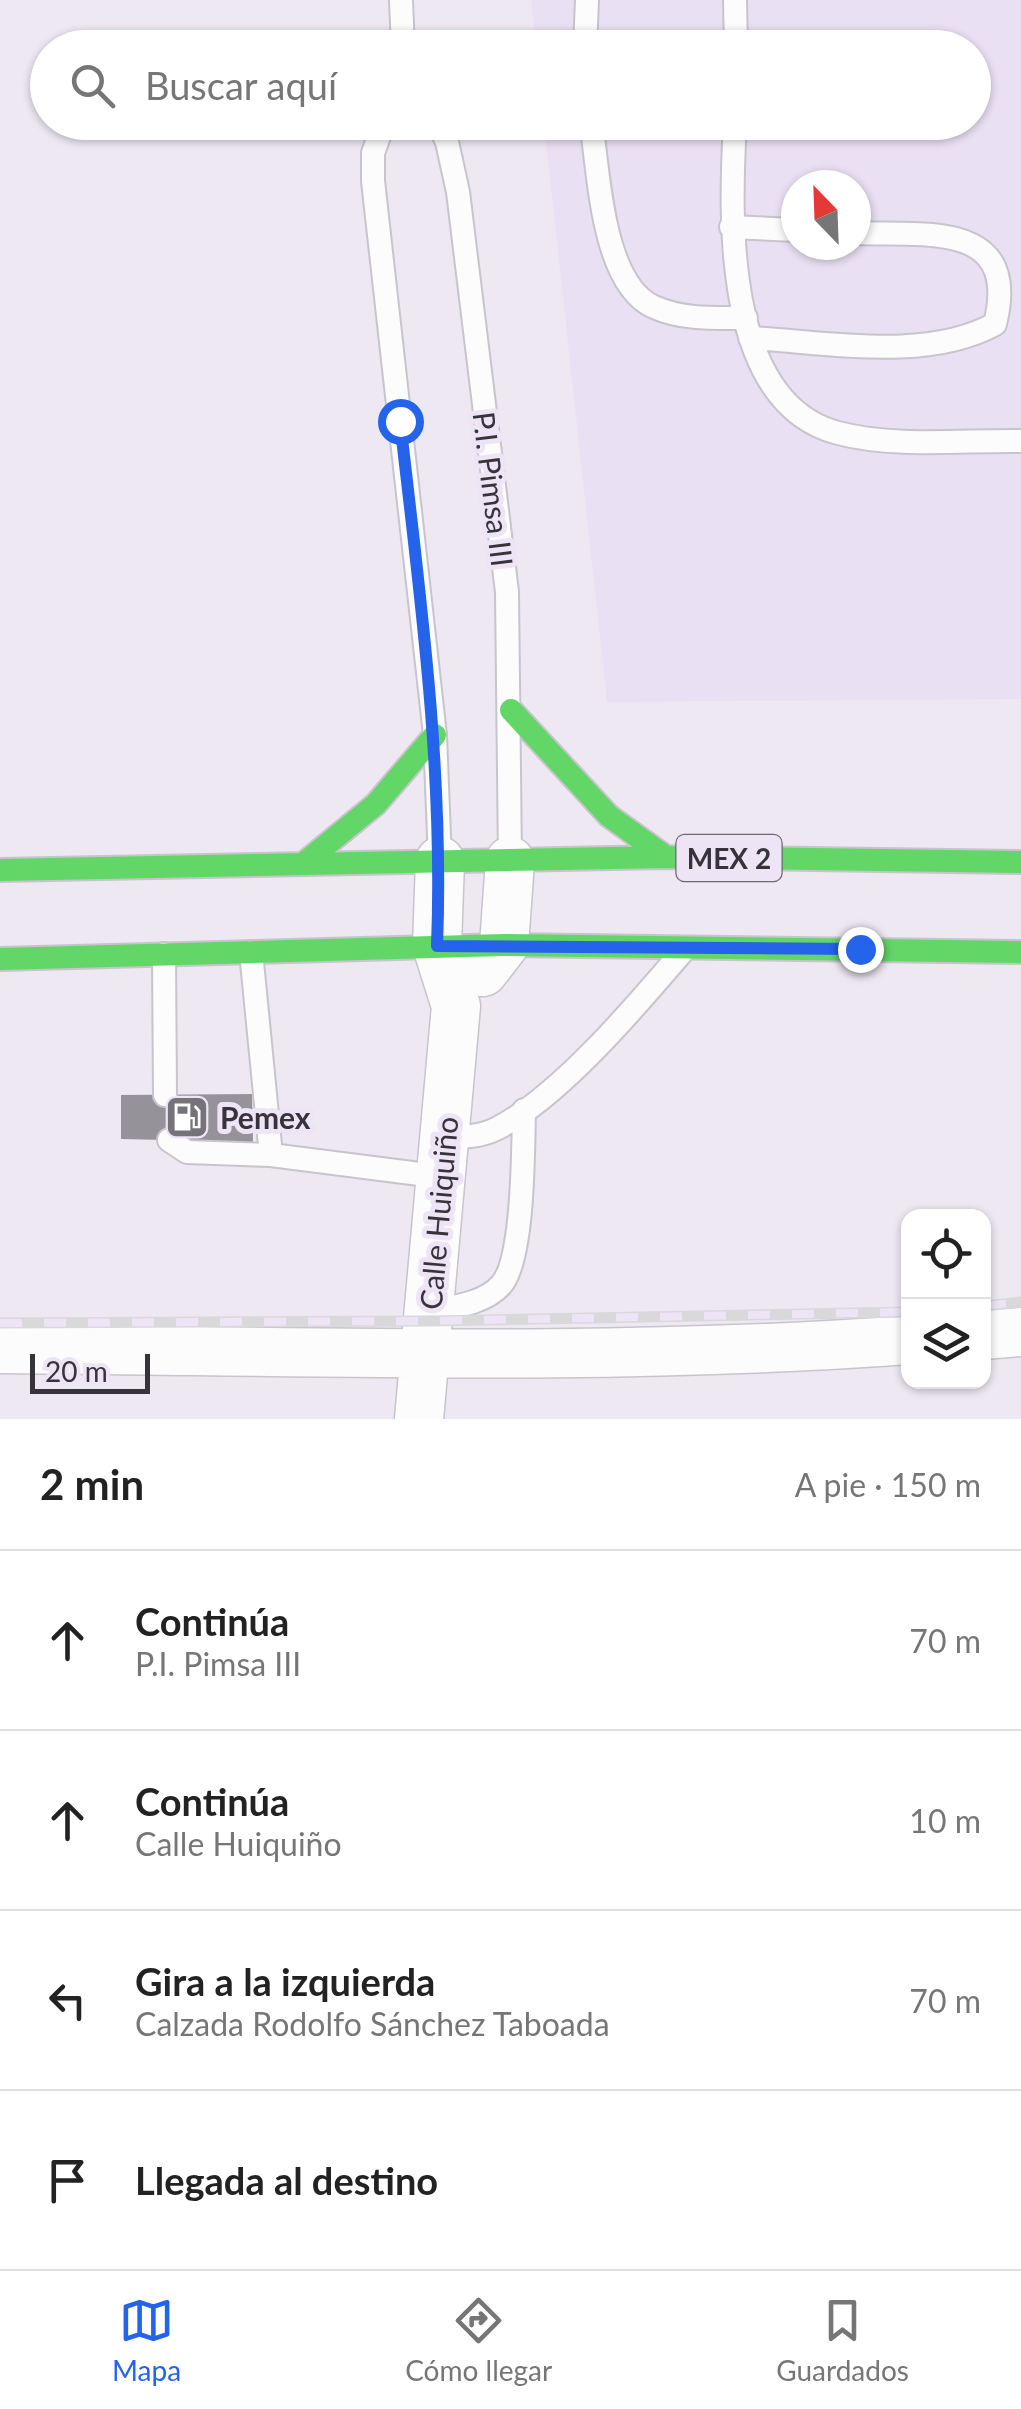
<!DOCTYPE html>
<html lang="es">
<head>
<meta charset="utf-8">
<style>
  body { margin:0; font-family:Lato,sans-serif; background:#f6f6f6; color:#222 }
  .controls { position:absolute; right:30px; bottom:30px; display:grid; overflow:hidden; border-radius:20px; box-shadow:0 2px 8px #0004 }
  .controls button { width:90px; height:90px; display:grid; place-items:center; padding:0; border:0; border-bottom:2px solid #e0e0e0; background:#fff; color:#222; font:50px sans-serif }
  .compass { position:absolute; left:781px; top:170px; width:90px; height:90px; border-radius:50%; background:#fff; box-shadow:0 2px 8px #0004; rotate:337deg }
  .scale { position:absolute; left:30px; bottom:25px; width:120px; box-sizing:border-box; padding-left:10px; border:5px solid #36333a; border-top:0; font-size:28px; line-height:35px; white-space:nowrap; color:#36333a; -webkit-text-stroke:8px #ede4f6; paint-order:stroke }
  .stop { position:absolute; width:30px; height:30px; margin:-22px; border:8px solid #2563eb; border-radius:50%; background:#fff }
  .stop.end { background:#2563eb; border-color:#fff; box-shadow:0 2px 10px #0008 }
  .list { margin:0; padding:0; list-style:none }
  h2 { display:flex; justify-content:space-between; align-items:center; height:130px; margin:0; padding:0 40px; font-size:42px }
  h2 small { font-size:32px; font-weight:400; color:#767676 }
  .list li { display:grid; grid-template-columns:65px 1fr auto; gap:30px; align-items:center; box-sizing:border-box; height:180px; padding:0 40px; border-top:2px solid #e0e0e0 }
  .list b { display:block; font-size:38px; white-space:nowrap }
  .list p { margin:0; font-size:32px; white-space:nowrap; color:#767676 }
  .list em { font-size:32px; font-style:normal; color:#767676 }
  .icon { flex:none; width:55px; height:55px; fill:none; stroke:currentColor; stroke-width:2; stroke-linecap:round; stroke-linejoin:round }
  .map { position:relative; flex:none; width:1021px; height:1419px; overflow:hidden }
  .search { position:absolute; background:#fff; box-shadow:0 2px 8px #0004; left:30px; right:30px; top:30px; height:110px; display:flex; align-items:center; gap:25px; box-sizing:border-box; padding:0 35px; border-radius:55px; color:#767676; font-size:38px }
  .sheet { height:850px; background:#fff }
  nav { display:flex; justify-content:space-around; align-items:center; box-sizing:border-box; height:140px; border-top:2px solid #e0e0e0; background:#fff; font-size:28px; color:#767676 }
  nav a { display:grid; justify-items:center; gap:5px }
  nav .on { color:#2563eb }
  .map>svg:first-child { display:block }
</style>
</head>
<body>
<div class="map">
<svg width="1021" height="1419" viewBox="0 0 1021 1419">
  <rect width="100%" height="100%" fill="#ede8f2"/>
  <path fill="#eae0f3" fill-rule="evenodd" d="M531 0H1021V699L607 702 544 123 974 122V48L536 47ZM796 185H856V245H796Z"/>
  <path fill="#969299" d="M252 1094 253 1142 121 1139V1095Z"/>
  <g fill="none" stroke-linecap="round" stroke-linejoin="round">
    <g stroke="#c8c4cc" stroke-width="26">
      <path id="lane" d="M401 0 403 48
        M735 0 736 48
        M585 48 587 0
        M384 122 373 153V181L435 735 440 861
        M438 122 447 142 458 192 507 592 510 861
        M591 122C599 173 602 284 654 307 683 320 715 318 746 318
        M735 122C730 214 722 403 838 433 896 448 962 440 1021 441
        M731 227 796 230
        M750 338C826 342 926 362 995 324 1021 219 923 236 856 233
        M251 952 271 1155
        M164 954 165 1095
        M445 1137C464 1137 481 1137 498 1128 561 1095 636 1006 683 951
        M169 1140 187 1152 271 1155 443 1177
        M429 1312C452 1307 484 1304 501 1285 524 1260 523 1147 524 1110"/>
    </g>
    <g stroke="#c8c4cc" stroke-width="51">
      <path id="street" d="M483 972 504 945 510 861
        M984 1335 1021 1332
        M0 1349C302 1351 607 1362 908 1340
        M419 1419 456 1006 437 946 440 861"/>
    </g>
    <g stroke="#c8c4cc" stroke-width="26">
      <path id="fast" d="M511 710 609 816 666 857
        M303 864 376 804 435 735
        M0 870 666 857 1021 862
        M0 959 504 945 1021 952"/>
    </g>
    <use href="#lane" stroke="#fcfcfd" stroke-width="22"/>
    <use href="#street" stroke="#fcfcfd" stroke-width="48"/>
    <use href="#fast" stroke="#63d668" stroke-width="22"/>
    <g stroke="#d9d8da" stroke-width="11">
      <path id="rail" d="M984 1306 1021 1302
        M0 1323 428 1321 908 1312"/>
    </g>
    <use href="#rail" stroke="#ede4f6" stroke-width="8" stroke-dasharray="22" stroke-linecap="butt"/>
  </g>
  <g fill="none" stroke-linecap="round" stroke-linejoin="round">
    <path stroke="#2563eb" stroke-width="12" d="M400 421C420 596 444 770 437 946L860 949"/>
  </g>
  <defs>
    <g id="fuel-square" transform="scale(2.25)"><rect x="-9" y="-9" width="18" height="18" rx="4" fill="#76727a" stroke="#ede4f6"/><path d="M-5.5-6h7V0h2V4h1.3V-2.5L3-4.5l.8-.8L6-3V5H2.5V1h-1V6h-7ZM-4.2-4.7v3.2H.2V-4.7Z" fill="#fff"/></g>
  </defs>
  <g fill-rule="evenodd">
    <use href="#fuel-square" x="187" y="1117"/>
  </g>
  <g text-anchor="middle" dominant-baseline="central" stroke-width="10" stroke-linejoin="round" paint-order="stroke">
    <rect fill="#ede4f6" stroke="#6d6872" stroke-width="2.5" x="676.5" y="835" width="105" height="46" rx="8"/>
    <g font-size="28" font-weight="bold" fill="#36333a">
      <text x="729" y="858">MEX 2</text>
    </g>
    <g font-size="30" fill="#36333a" stroke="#ede4f6">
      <text transform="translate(494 489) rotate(83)">P.I. Pimsa III</text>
      <text transform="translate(438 1213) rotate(-85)">Calle Huiquiño</text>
    </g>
    <g font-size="30" font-weight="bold" fill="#36333a" stroke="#ede4f6" text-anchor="start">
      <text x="220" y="1117">Pemex</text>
    </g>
  </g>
</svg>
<div class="controls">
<button><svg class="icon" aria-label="locate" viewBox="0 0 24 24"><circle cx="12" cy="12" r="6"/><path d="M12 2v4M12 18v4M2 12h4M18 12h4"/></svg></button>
<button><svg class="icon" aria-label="layers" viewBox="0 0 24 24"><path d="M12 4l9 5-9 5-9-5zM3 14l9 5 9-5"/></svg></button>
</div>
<svg class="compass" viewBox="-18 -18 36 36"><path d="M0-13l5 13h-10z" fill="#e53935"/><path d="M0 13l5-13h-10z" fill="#767676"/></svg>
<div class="scale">20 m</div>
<div class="stop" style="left:400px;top:421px"></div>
<div class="stop end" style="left:860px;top:949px"></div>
<div class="search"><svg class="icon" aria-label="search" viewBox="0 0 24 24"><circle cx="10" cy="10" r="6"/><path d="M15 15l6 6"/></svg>Buscar aquí</div>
</div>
<section class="sheet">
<h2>2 min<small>A pie · 150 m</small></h2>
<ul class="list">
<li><svg class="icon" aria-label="ahead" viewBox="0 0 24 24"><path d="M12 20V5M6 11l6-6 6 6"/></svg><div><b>Continúa</b><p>P.I. Pimsa III</p></div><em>70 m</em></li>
<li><svg class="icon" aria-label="ahead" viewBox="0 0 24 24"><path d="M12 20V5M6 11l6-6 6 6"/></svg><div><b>Continúa</b><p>Calle Huiquiño</p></div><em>10 m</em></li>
<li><svg class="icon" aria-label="left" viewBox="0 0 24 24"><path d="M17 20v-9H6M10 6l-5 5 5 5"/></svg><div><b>Gira a la izquierda</b><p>Calzada Rodolfo Sánchez Taboada</p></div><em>70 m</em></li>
<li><svg class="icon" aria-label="arrive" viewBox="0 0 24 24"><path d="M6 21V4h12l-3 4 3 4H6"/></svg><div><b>Llegada al destino</b></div></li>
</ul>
</section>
<nav>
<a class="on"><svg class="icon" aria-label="map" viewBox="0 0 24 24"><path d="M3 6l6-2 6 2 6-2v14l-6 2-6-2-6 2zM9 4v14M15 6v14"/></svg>Mapa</a>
<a><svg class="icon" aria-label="directions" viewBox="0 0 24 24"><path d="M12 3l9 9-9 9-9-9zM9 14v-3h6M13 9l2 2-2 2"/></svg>Cómo llegar</a>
<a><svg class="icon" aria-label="saved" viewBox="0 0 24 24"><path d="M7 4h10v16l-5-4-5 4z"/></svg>Guardados</a>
</nav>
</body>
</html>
